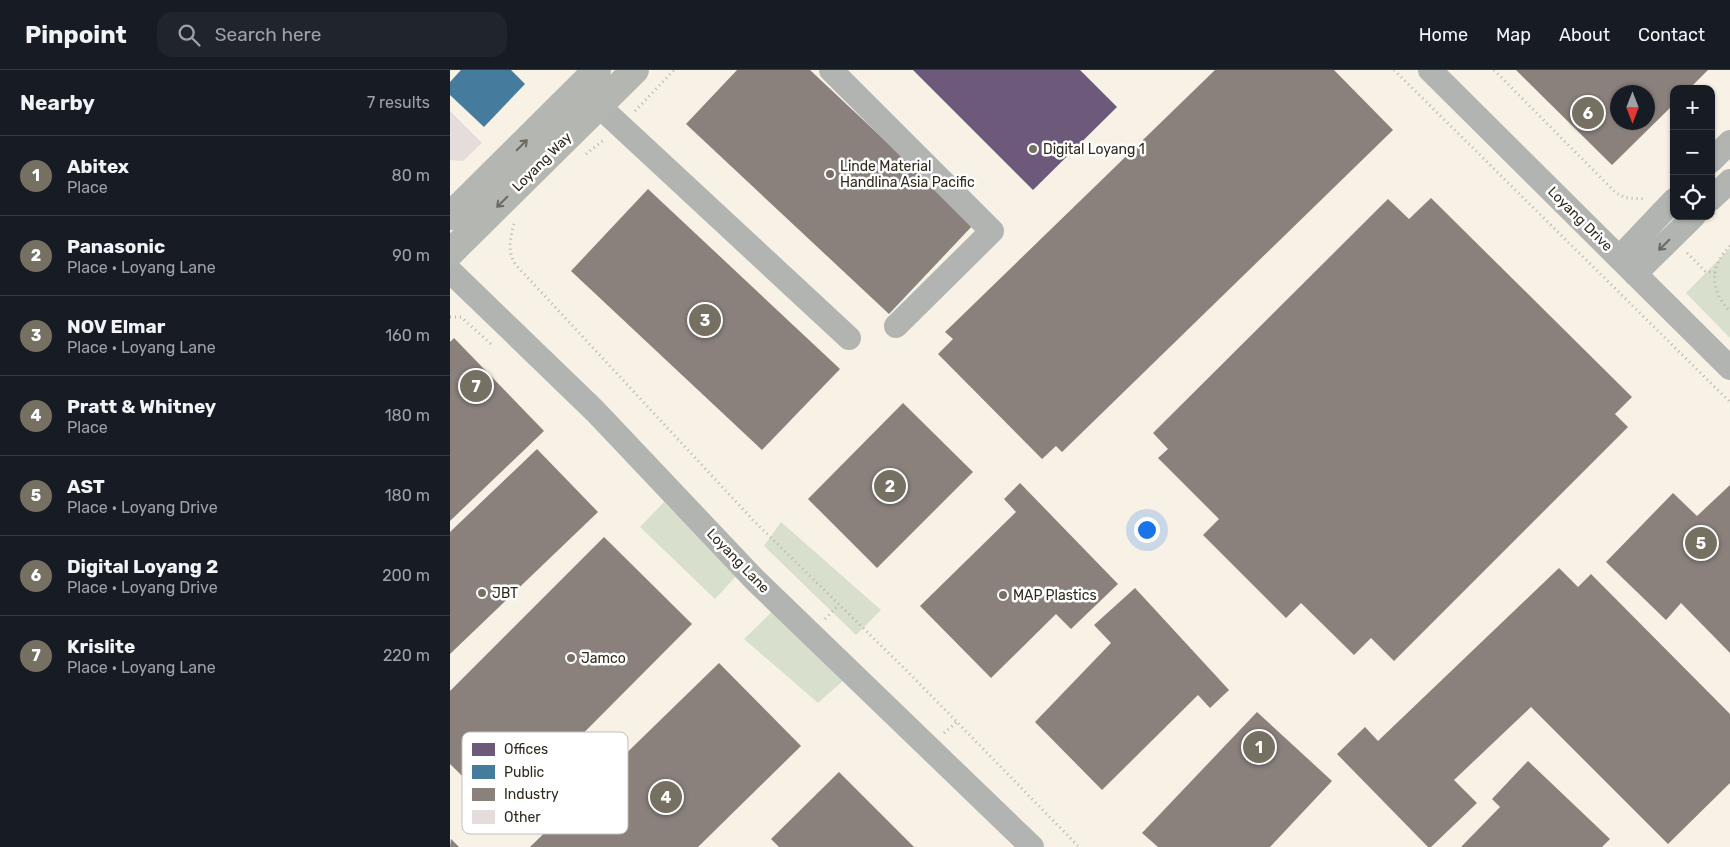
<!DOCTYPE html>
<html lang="en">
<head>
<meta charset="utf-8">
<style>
  body { margin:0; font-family:Rubik,sans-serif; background:#20242c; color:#f1f3f6 }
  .controls { position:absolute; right:15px; top:15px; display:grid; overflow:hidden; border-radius:10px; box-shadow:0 1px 4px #0004 }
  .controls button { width:45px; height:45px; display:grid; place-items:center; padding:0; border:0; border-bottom:1px solid #363941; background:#171b24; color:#f1f3f6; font:25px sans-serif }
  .compass { position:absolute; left:1160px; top:15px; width:45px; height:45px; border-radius:50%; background:#171b24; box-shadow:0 1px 4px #0004; rotate:180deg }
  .you { position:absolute; left:696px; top:459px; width:18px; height:18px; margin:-12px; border:4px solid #fff; border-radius:50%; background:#1a73e8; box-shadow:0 0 0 8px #1a73e833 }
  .badge { display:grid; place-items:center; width:32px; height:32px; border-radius:50%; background:#767063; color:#fff; font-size:16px; font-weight:700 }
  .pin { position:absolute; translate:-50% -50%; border:2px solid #fff; box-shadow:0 1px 5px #0006 }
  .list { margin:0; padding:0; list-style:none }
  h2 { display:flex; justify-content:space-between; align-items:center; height:65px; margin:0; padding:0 20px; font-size:21px }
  h2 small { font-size:16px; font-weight:400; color:#9ea1a6 }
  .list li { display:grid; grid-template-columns:32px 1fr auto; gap:15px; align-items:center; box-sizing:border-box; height:80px; padding:0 20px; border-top:1px solid #363941 }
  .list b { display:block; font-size:19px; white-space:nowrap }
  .list p { margin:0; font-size:16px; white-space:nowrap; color:#9ea1a6 }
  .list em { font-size:16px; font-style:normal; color:#9ea1a6 }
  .icon { flex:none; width:28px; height:28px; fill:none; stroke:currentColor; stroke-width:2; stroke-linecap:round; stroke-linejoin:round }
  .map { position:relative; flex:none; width:1280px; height:777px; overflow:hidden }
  header { display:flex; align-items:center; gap:30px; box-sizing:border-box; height:70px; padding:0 25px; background:#171b24; border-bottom:1px solid #363941 }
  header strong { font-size:24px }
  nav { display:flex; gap:28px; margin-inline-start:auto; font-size:18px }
  .search { width:350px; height:45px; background:#20242c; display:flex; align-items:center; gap:12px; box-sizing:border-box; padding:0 18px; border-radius:15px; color:#9ea1a6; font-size:19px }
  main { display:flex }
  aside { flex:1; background:#171b24 }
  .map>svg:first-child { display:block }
</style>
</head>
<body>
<header>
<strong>Pinpoint</strong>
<div class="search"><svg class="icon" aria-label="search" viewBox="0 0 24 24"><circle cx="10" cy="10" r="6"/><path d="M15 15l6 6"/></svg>Search here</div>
<nav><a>Home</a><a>Map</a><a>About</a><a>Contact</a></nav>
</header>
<main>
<aside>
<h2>Nearby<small>7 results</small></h2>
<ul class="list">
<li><span class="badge">1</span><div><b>Abitex</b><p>Place</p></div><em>80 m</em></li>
<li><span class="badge">2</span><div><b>Panasonic</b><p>Place · Loyang Lane</p></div><em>90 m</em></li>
<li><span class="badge">3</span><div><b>NOV Elmar</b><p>Place · Loyang Lane</p></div><em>160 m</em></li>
<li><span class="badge">4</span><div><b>Pratt &amp; Whitney</b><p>Place</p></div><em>180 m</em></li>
<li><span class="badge">5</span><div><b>AST</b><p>Place · Loyang Drive</p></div><em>180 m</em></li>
<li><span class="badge">6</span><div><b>Digital Loyang 2</b><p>Place · Loyang Drive</p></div><em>200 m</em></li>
<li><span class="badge">7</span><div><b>Krislite</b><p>Place · Loyang Lane</p></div><em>220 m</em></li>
</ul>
</aside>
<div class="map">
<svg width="1280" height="777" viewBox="0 0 1280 777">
  <rect width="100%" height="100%" fill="#f7f1e6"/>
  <path fill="#d8dfcc" d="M1280 178V268L1236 223Z
    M214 432 289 503 265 529 190 457Z
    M331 452 431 540 406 565 314 476Z
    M323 541 395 609 368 633 294 569Z"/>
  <path fill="#6d597a" d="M463 0H630L667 37 583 120Z"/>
  <path fill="#457b9d" d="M11 0H61L75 14 34 57 0 25V12Z"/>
  <path fill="#8a817c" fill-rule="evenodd" d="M287 0H360L524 154 439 244 236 54Z
    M765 0H884L943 60 612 382 606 376 592 389 488 284 503 269 495 262Z
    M1066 0H1258L1239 19H1224V34L1162 95ZM1168 22H1198V52H1168Z
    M198 119 390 299 312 380 121 201Z
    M981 128 1182 327 1165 344 1178 357 944 591 921 568 904 585 851 533 836 548 753 465 769 449 708 388 718 379 703 363 938 129 959 149Z
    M4 268 94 361 0 451V272Z
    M453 333 523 402 427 498 358 429Z
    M87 379 148 442 0 584V462Z
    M570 413 668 514 621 559 606 544 541 608 470 536 566 442 554 429Z
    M1280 415V583L1231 533 1216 550 1156 492 1223 423 1247 446Z
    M154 467 242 554 52 745 0 694V621Z
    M1109 498 1128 517 1141 504 1280 644V713L1218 774 1081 637 1004 710 1027 733 981 777H978L887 684 915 657 928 671Z
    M685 518 779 620 760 638 748 625 652 720 585 652 661 573 644 555Z
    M269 593 351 676 248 777H80Z
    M807 642 882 711 820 777H708L692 763Z
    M1078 691 1160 769 1152 777H1011L1050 737 1042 729Z
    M389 702 464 777H329L321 769Z
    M1 769 9 777H0Z"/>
  <path fill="#e4dddc" d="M0 41 32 73 13 91 0 90Z"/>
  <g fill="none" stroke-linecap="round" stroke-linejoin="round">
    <path stroke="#b6b6b2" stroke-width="3" stroke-dasharray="1 4" stroke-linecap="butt" d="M944 0 1280 332
      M1044 0 1166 123 1176 128 1196 129
      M185 41 224 0
      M136 84 155 69
      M64 154C60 168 57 183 66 195L303 450 460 604 629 777
      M1280 176C1259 196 1260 221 1280 241
      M1237 183 1255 201 1265 203
      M0 247H11L42 275
      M375 549 389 535
      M494 663 507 652"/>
    <path stroke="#b1b4b1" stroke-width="24" d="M381 0 542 161 446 256
      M980 0 1280 298
      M149 36 399 268
      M1261 91 1280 72
      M1261 129 1280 111
      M1169 188 1224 130
      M0 201 145 341 305 510 582 777
      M1185 204 1244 146"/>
    <path stroke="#b4b6b1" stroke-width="28" d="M0 146 147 0
      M0 183 185 0"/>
  </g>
  <defs><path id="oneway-shaft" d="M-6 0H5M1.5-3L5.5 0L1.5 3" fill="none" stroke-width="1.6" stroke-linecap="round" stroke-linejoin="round" transform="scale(1.25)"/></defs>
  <g stroke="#6b6960">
    <use href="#oneway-shaft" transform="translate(72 75) rotate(-45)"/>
    <use href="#oneway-shaft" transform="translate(52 132) rotate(135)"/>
  </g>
  <use stroke="#6a6860" href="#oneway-shaft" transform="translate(1214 175) rotate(135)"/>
  <g fill="#767063" stroke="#fff" stroke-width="2">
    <circle cx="583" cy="79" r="5"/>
    <circle cx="380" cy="104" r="5"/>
    <circle cx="32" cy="523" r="5"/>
    <circle cx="553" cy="525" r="5"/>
    <circle cx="121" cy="588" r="5"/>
  </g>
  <g text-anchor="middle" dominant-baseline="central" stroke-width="5" stroke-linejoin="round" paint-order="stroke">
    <g font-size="14" fill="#302a1d" stroke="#fff" text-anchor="start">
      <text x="593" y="79">Digital Loyang 1</text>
      <text x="390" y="96">Linde Material<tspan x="390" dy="16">Handlina Asia Pacific</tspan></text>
      <text x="42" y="523">JBT</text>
      <text x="563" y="525">MAP Plastics</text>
      <text x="131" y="588">Jamco</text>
    </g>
    <g font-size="14" fill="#302a1d" stroke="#fff">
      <text transform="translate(92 92) rotate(-45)">Loyang Way</text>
      <text transform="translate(1130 149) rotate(45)">Loyang Drive</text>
      <text transform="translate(288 491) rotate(46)">Loyang Lane</text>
    </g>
  </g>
  <rect x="12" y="662" width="166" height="102" rx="8" fill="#fff" stroke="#c1bfbb" stroke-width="1"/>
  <rect x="22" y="673" width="23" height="13" fill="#6d597a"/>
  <rect x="22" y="695" width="23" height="14" fill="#457b9d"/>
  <rect x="22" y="718" width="23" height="13" fill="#8a817c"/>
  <rect x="22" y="740" width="23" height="14" fill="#e4dddc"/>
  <g font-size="14" fill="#302a1d">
    <text x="54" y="684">Offices</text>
    <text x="54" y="707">Public</text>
    <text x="54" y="729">Industry</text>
    <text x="54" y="752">Other</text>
  </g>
</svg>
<div class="controls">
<button>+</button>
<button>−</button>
<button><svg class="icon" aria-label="locate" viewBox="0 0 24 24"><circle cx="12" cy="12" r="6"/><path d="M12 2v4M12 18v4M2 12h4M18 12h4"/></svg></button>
</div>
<svg class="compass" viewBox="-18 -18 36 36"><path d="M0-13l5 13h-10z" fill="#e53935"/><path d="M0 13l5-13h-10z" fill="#9ea1a6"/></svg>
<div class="you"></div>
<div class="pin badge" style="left:809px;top:677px">1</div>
<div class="pin badge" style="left:440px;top:416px">2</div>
<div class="pin badge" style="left:255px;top:250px">3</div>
<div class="pin badge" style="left:216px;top:727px">4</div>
<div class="pin badge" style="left:1251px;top:473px">5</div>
<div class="pin badge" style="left:1138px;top:43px">6</div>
<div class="pin badge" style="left:26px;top:316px">7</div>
</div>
</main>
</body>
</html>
